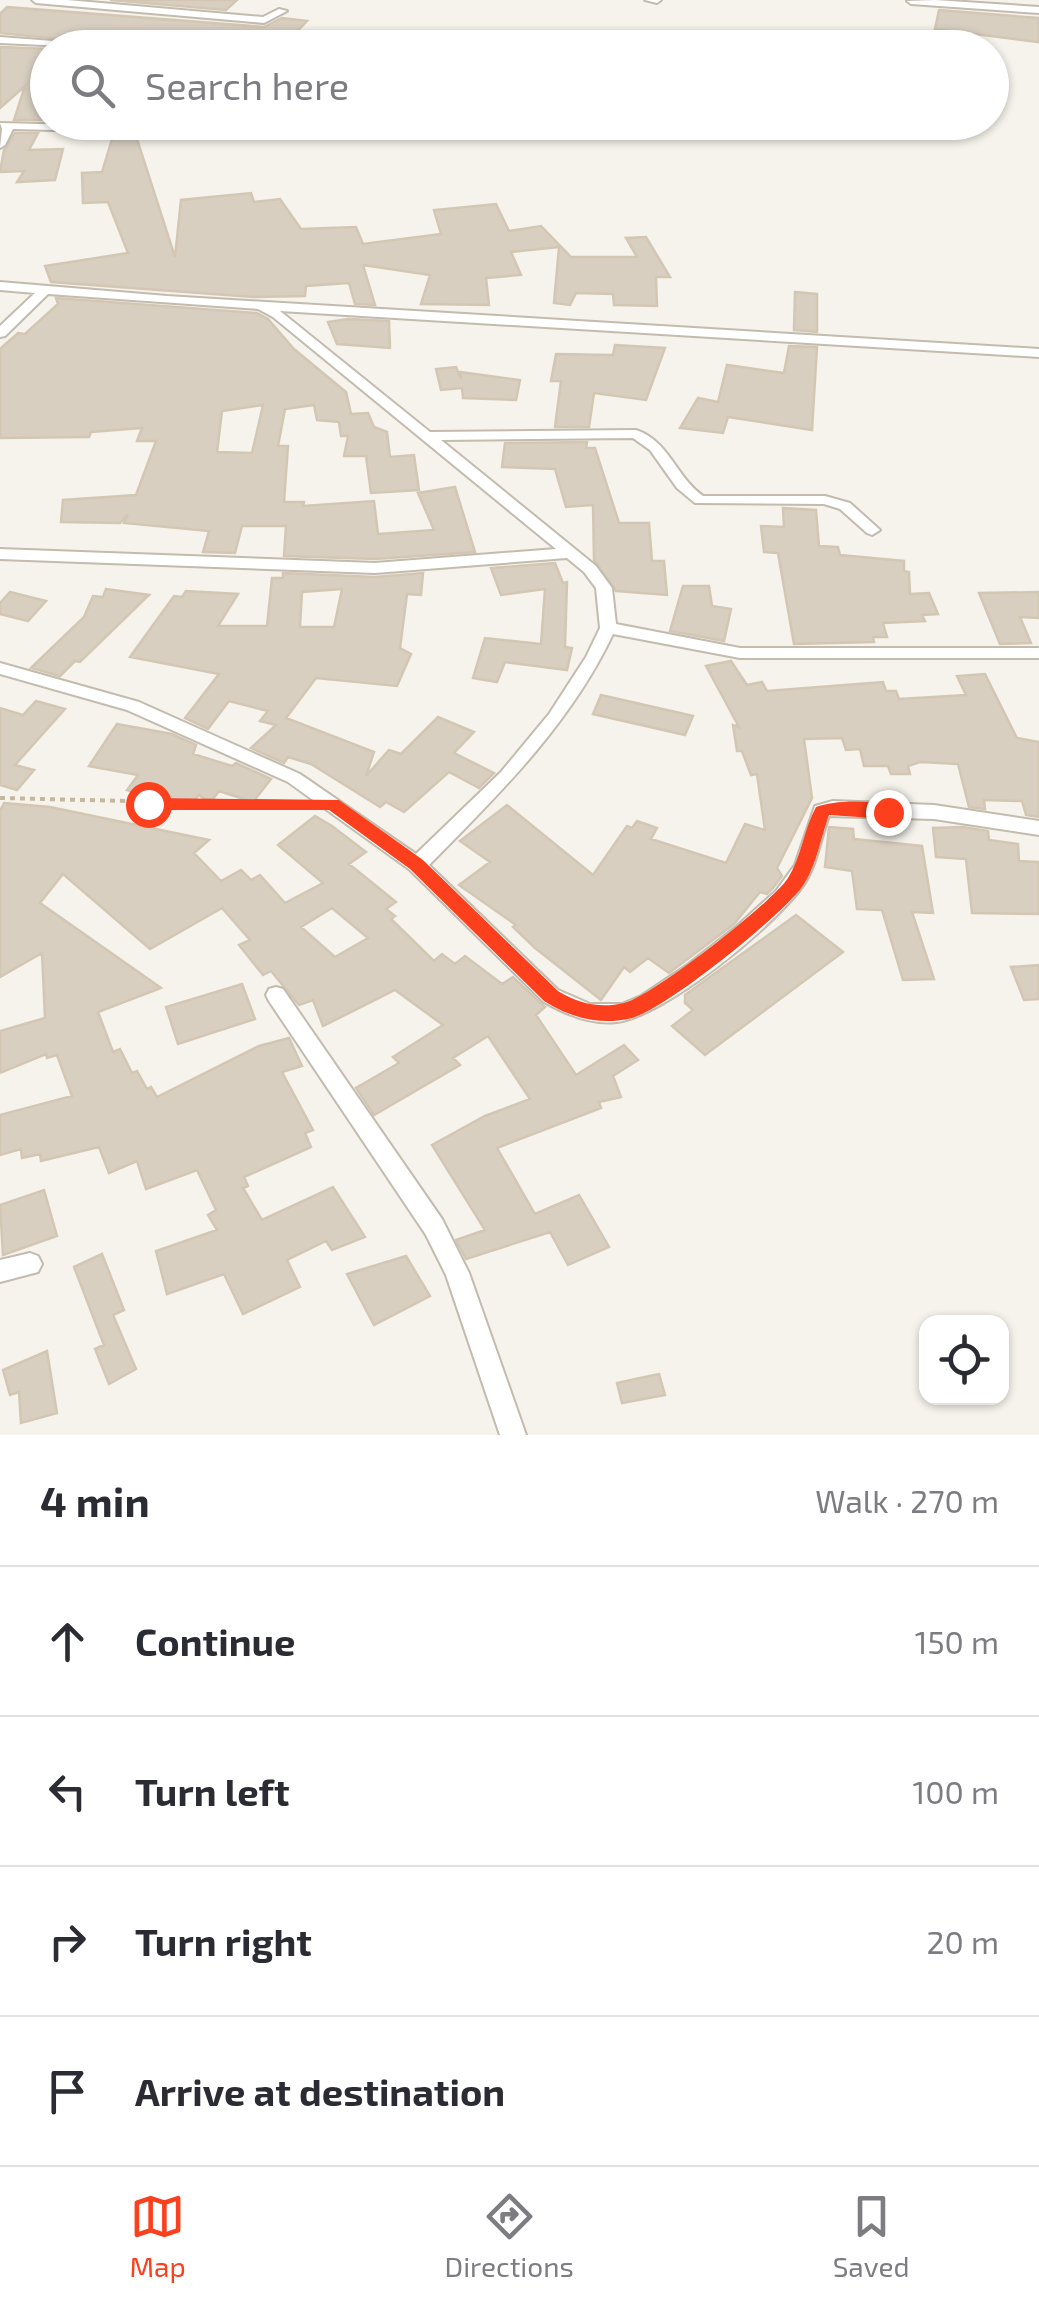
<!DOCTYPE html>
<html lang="en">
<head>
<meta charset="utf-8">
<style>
  body { margin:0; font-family:"Exo 2",sans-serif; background:#f7f7f7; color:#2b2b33 }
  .controls { position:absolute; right:30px; bottom:30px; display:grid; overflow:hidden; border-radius:20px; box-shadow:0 2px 8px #0004 }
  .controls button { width:90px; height:90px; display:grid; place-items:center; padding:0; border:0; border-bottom:2px solid #e1e1e2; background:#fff; color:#2b2b33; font:50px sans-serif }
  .stop { position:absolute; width:30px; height:30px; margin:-22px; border:8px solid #fc3f1d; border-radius:50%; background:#fff }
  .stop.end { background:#fc3f1d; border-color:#fff; box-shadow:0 2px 10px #0008 }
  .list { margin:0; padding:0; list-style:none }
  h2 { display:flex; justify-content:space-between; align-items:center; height:130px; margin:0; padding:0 40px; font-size:42px }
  h2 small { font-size:32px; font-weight:400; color:#7c7c81 }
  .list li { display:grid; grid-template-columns:65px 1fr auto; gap:30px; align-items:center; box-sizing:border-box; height:150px; padding:0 40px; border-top:2px solid #e1e1e2 }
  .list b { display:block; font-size:38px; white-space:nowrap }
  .list em { font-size:32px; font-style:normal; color:#7c7c81 }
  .icon { flex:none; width:55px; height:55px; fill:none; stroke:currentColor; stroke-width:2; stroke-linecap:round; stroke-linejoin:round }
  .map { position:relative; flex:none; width:1039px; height:1435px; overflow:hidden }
  .search { position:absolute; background:#fff; box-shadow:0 2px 8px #0004; left:30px; right:30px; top:30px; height:110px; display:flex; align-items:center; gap:25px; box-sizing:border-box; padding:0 35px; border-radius:55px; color:#7c7c81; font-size:38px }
  .sheet { height:730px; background:#fff }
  nav { display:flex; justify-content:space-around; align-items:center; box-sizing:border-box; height:140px; border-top:2px solid #e1e1e2; background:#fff; font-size:28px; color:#7c7c81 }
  nav a { display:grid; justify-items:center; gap:5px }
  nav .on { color:#fc3f1d }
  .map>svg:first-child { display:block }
</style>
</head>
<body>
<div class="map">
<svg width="1039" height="1435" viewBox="0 0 1039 1435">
  <rect width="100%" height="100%" fill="#f6f3ec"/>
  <path fill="#d8cfc1" stroke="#d3c7b4" stroke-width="2.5" fill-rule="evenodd" d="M110 0H237L226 10Z
    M7 7 264 27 282 18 307 21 284 45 254 48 179 42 174 48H152L0 33V14Z
    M939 10 1039 18V38L1038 42 935 29Z
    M0 47 48 49V65L31 81 48 82 46 120H14L25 86 0 108Z
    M15 133H38L29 150 63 149 55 180 17 182 24 171 0 172 4 150Z
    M113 136H136L175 257 181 200 251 193 254 202 280 199 301 229 356 227 363 244 441 234 434 210 496 204 509 231 541 226 571 257H637L626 238 646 237 670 277H656L657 306 614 305 613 294 576 293 570 305 554 303 559 247 511 252 521 275 486 278 489 305 421 304 430 275 363 265 375 305 355 304 349 283 306 286 305 296 253 297 51 282 45 266 128 253 108 202 83 203 82 173 102 172Z
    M795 292 817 294V332L794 330Z
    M56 298 257 313 268 319 294 349 346 392 351 414 368 413 374 427 387 432 390 457 414 455 419 490 371 493 366 456H344L348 436H341L339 422 317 420 314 405 285 409 278 446H288L284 502H304L303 506 374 501 378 534 434 530 418 493 455 487 475 552 375 559 284 556 286 526H242L235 553 203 552 209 531 124 523 128 514 120 523 61 522 63 500 136 495 156 441H137L142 428 91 432 89 437 0 438V349L18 333 25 334 58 304ZM263 405 252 453 217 452 222 411Z
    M348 319 389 321 390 348 337 344 328 322Z
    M615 345 665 348 646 400 594 393 589 427H555L561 381H551L556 354 613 355Z
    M789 346 817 347 812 430 728 417 723 433 680 428 698 398 718 402 727 365 784 373Z
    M456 367 461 379 460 372 520 380 516 400 463 398 462 388 441 390 436 369Z
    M587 442 586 448H595L619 523H649L652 561H664L667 595 616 591 594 560 593 505 566 507 555 469 502 467 505 443Z
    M783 508 816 510 819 546 838 547 840 555 904 561V571L909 572 910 594 929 593 938 614 922 615 925 621 883 623 887 637H873L874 642 794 644 778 553 764 552 761 526 784 527Z
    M555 563 563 583 567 582 565 647 572 648 567 670 505 662 497 682 473 678 485 638 541 644 545 589 501 595 491 568Z
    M283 573 375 577 423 573 421 595 407 594 400 648 411 654 397 686 316 678 286 718 374 752 366 776 389 750 401 754 438 717 474 732 454 753 494 773 479 788 449 772 404 812 386 802 380 807 311 764 288 757 284 763 251 748 276 725 260 721 268 711 229 701 208 729 185 718 219 674 130 657 174 596 182 597 186 591 238 594 218 626H267L272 578H283ZM342 589 334 627H300L302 592Z
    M683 586H709L712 606 731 609 724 641 670 631Z
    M106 589 149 595 80 662 75 661 60 676 31 668 84 617 93 596 103 597Z
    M10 592 46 601 28 621 0 614V603Z
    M1039 592V618L1020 617 1031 643 1000 644 979 593Z
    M731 661 747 685 762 682 767 691 883 682 886 691H896L899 699 966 695 957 676 985 674 1017 738 1039 742V817L1026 815 1022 801 984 800 985 809 969 807 958 764 920 762 908 766 910 774H891L888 766H864L860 749 846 750 842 738 804 739 812 798 777 868 782 876 773 888 767 894 760 892 734 924 669 973 648 958 630 972 624 967 601 1000 535 948 513 927 516 925 459 885 490 862 460 841 507 805 593 875 627 826 632 828 637 821 657 828 651 839 726 863 745 824 765 830 757 774 751 775 742 751H737L733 725 739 727 706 666Z
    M601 695 693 716 685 735 593 714Z
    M36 701 65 709 15 765 34 770 17 790 0 785V708L23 715Z
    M117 724 172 734 196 745 193 754 232 766 236 763 271 779 253 802 219 791 210 803 199 795 188 807 127 790 138 775 89 766Z
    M4 803 50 807 209 840 194 853 221 881 241 870 251 880 260 875 285 903 323 883 278 845 315 816 332 826 366 852 349 864 396 902 386 909 395 916 391 919 434 961 442 954 455 964 465 956 502 984 513 977 545 1007 536 1015 576 1075 624 1045 638 1060 613 1076 621 1097 599 1102 601 1108 497 1148 535 1214 579 1195 609 1247 568 1265 550 1232 466 1259 456 1240 485 1230 432 1145 485 1116 530 1099 488 1036 453 1058 460 1065 374 1115 356 1088 399 1063 393 1057 443 1025 395 990 323 1026 313 1000 299 1005 271 971 263 975 239 945 250 940 222 908 150 949 63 874 40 903 161 988 98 1012 113 1052 120 1049 132 1073 137 1071 147 1089 151 1087 157 1097 259 1046 289 1038 302 1066 282 1072 313 1130 305 1133 311 1147 244 1177 248 1186 243 1188 262 1220 333 1187 365 1237 332 1250 326 1241 287 1260 300 1287 243 1314 224 1274 167 1294 156 1251 217 1230 208 1215 216 1210 197 1170 146 1189 137 1161 109 1173 99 1147 41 1161 40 1154 22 1158 21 1149 0 1155V1115L72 1096 57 1055 47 1058 46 1054 0 1073V1031L45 1018 42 953 0 977V811ZM332 908 368 938 335 957 301 927Z
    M829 827 853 829 854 839 922 846 933 913 912 912 934 979 903 980 882 910 857 909 852 871 825 867Z
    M963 827 988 831 989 840 1018 844 1019 861 1039 862V914L972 913 966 859 936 857 933 828Z
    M796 915 843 952 705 1055 672 1026 693 1010 685 1003V995Z
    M1039 965V999L1024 1000 1011 967Z
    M242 984 255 1019 178 1044 166 1007Z
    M44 1190 57 1236 3 1255 0 1205Z
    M102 1254 124 1310 113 1315 136 1369 109 1384 95 1349 104 1345 74 1267Z
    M406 1256 430 1296 374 1325 347 1274Z
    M47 1351 57 1413 21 1423 19 1392 10 1395 3 1370Z
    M659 1374 665 1395 622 1403 617 1383Z"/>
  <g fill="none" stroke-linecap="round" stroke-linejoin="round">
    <g stroke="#c2bbae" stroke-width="4">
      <path id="minor" d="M32 0H67L263 17 279 9 287 11 264 23 36 3Z
        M645 0H661L657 3Z
        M935 0 1039 7V13L911 4 907 1Z
        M0 37 106 45 110 48 0 43Z
        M0 123 376 132 381 135 376 138 13 129 5 145 0 148 2 129Z
        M0 282 167 296 1039 349V357L280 311 430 432 636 430C669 441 676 477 703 496H825L850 503 880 530 872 535 867 533 840 509 824 504 695 503 677 488 650 450 633 438 441 440 596 566 612 588 616 624 740 648H1039V658H740L613 634C570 725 499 794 429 865L558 990 590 1004H622L641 996 686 966 736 927 776 891 795 865 815 806 833 801 934 805 1039 821V835L934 819 829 816C820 840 817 866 802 887 773 927 665 1016 617 1022 591 1025 565 1014 544 1002L410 870 288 782 127 710 0 674V663L139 702 300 774 416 854 501 772 549 714 586 657 600 628 596 588 584 572 567 558 375 573 0 559V549L375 563 556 549 273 317 258 309 48 294 5 336 0 337V326L35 293 0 290Z
        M276 987 283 989 442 1219 469 1273 526 1435H500L446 1275 426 1235 269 1001 266 995 269 989Z
        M30 1253 38 1256 42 1264 38 1272 0 1282V1260Z"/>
    </g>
    <path stroke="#c4b79f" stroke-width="4" stroke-dasharray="5 5" stroke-linecap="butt" d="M0 798 298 805"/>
    <use href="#minor" fill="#fff" fill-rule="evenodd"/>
  </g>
  <path fill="#fc3f1d" d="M148 798 339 800 423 860 558 991C578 1003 599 1009 624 1003 650 998 773 902 788 878 801 858 804 829 816 807 836 800 881 798 897 812L888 819 829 815C821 837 816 868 802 887 780 917 666 1009 632 1018 601 1026 571 1018 544 1001L410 869 329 810H148L139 804Z"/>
</svg>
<div class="controls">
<button><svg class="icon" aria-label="locate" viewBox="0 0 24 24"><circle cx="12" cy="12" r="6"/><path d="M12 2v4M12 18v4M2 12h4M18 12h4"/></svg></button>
</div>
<div class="stop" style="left:148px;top:804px"></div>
<div class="stop end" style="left:888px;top:812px"></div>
<div class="search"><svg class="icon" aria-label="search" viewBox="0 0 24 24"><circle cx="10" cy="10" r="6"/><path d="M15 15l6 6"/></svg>Search here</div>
</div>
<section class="sheet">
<h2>4 min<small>Walk · 270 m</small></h2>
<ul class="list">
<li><svg class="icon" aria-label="ahead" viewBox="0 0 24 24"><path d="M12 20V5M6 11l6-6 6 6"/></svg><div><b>Continue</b></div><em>150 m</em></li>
<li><svg class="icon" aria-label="left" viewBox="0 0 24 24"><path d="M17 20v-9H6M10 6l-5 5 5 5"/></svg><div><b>Turn left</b></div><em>100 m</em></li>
<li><svg class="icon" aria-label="right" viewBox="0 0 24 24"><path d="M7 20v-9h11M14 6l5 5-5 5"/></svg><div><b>Turn right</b></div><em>20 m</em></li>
<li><svg class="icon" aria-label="arrive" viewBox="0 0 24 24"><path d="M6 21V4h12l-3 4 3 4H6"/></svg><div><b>Arrive at destination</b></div></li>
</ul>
</section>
<nav>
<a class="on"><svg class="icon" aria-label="map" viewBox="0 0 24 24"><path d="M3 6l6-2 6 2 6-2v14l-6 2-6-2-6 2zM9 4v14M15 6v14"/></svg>Map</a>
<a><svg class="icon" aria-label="directions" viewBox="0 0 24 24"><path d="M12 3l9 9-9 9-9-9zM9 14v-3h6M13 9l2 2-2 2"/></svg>Directions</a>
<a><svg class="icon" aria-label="saved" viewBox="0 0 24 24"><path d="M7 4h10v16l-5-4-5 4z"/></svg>Saved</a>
</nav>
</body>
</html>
